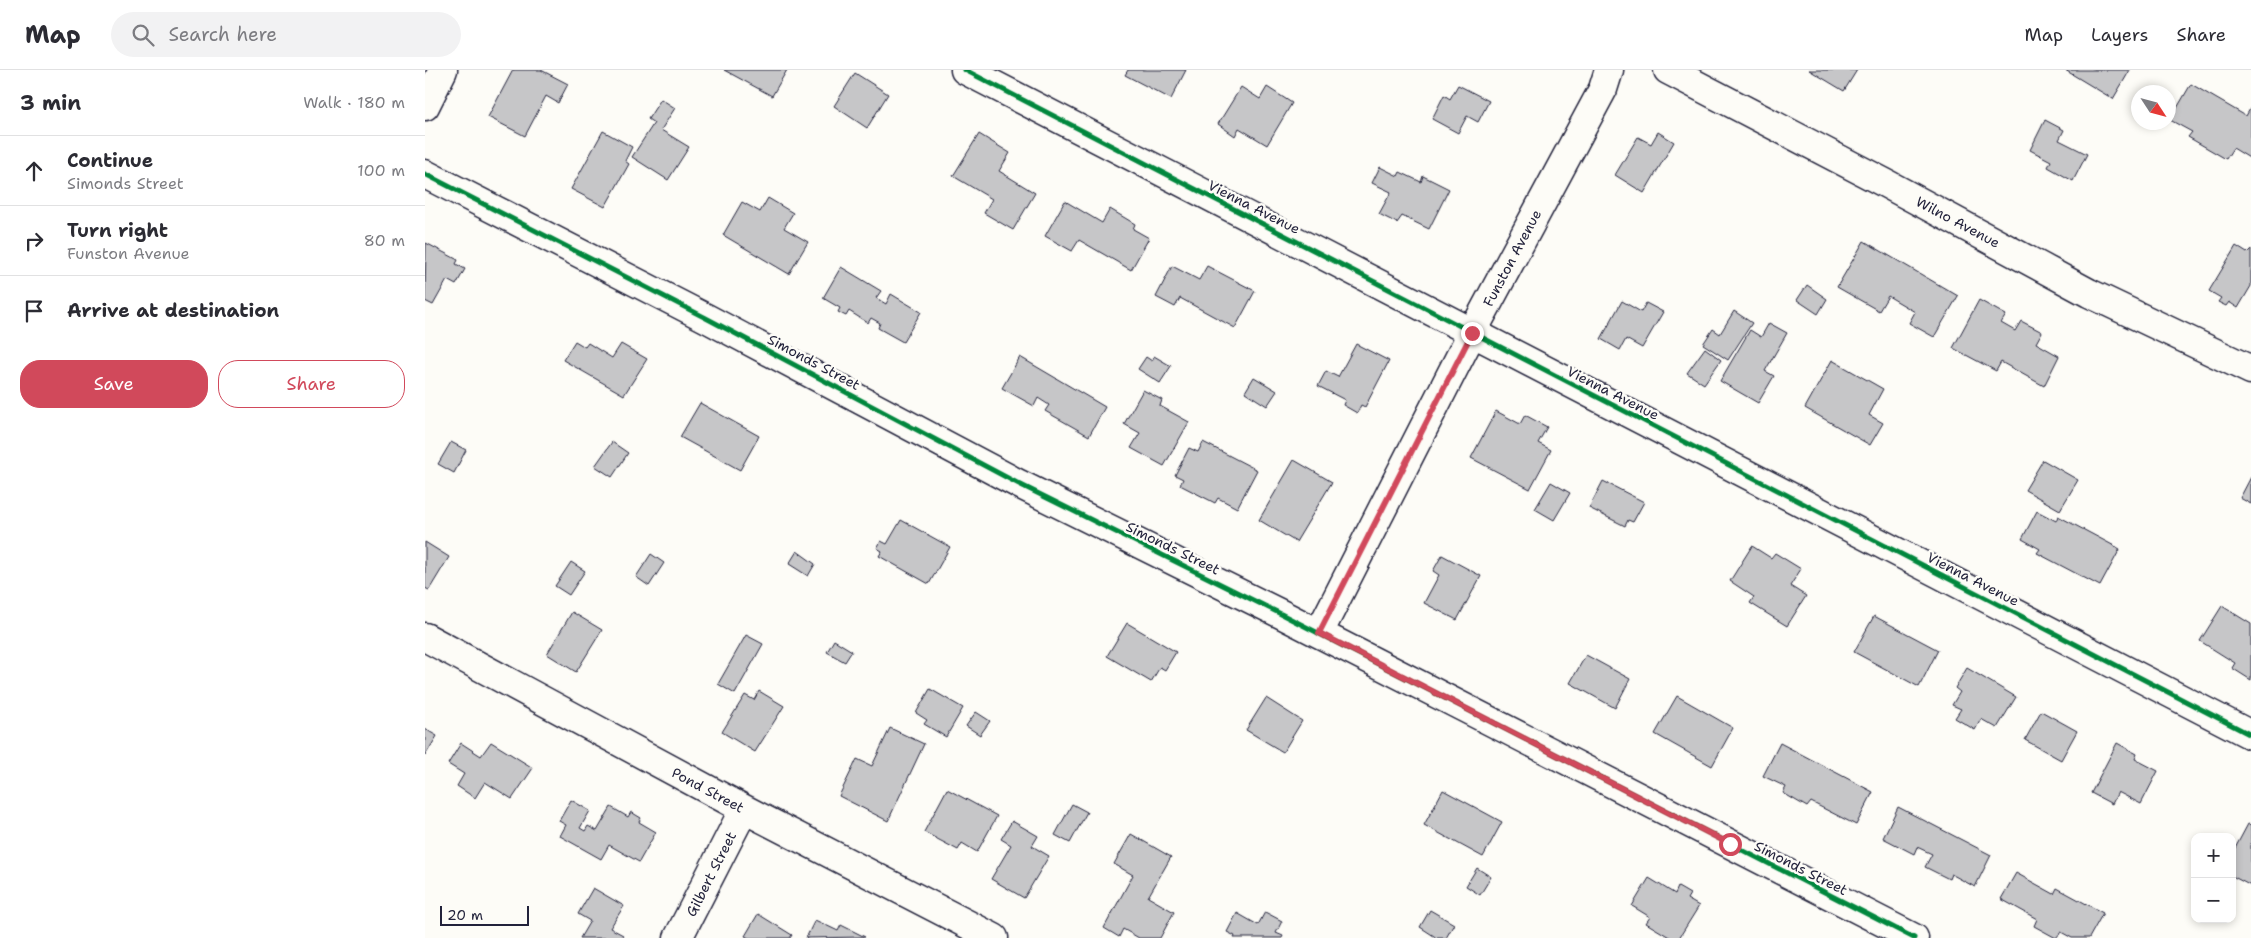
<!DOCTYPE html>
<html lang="en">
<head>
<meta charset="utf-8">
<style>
  body { margin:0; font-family:"Shantell Sans",sans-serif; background:#f2f2f3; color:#2b2b33 }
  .controls { position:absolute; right:15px; bottom:15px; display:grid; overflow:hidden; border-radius:10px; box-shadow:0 2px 8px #0003 }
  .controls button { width:45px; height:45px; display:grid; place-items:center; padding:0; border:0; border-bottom:1px solid #e1e1e2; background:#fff; color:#2b2b33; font:25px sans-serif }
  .compass { position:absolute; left:1706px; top:15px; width:45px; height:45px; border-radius:50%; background:#fff; box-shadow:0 2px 8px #0003; rotate:126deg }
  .scale { position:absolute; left:15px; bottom:12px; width:89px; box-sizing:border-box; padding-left:5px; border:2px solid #22223b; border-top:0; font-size:14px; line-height:18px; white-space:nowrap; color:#22223b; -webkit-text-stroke:4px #fdfcf7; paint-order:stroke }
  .stop { position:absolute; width:15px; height:15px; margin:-11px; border:4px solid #d1495b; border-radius:50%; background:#fff }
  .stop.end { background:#d1495b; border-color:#fff; box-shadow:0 1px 5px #0008 }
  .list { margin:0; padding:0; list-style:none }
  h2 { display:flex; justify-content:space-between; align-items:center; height:65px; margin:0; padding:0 20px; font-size:21px }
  h2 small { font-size:16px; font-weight:400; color:#7c7c81 }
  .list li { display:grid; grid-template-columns:32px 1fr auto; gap:15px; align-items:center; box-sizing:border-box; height:70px; padding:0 20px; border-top:1px solid #e1e1e2 }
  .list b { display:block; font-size:19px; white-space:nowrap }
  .list p { margin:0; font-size:16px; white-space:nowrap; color:#7c7c81 }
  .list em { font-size:16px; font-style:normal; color:#7c7c81 }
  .actions { display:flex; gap:10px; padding:15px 20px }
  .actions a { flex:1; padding:11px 0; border:1px solid #d1495b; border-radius:20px; text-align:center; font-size:18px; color:#d1495b }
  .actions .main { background:#d1495b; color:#fff }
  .icon { flex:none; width:28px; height:28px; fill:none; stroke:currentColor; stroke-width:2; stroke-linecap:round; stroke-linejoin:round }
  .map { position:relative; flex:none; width:1826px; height:868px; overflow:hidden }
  header { display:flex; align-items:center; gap:30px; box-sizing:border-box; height:70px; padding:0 25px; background:#fff; border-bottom:1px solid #e1e1e2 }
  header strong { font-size:24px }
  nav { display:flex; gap:28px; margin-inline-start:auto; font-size:18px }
  .search { width:350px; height:45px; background:#f2f2f3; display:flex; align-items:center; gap:12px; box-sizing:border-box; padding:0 18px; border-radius:28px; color:#7c7c81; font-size:19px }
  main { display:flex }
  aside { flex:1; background:#fff }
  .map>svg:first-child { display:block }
</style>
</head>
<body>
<header>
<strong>Map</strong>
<div class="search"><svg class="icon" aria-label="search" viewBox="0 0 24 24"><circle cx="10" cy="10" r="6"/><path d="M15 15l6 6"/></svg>Search here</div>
<nav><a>Map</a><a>Layers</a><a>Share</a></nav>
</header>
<main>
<aside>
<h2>3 min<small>Walk · 180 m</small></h2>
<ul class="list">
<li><svg class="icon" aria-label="ahead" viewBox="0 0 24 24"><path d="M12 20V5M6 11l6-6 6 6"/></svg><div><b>Continue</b><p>Simonds Street</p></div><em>100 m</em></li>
<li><svg class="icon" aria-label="right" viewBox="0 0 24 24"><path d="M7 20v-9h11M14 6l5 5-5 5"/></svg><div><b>Turn right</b><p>Funston Avenue</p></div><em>80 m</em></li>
<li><svg class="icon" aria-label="arrive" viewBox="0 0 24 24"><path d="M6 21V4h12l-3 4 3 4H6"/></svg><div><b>Arrive at destination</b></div></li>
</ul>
<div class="actions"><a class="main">Save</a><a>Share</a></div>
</aside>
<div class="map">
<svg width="1826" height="868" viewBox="0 0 1826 868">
  <rect width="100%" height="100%" fill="#fdfcf7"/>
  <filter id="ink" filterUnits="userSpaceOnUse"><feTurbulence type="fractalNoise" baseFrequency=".02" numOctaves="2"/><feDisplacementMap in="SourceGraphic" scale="10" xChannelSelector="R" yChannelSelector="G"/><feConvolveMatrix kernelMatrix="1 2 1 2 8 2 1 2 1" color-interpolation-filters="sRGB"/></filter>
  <g filter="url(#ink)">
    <path fill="#c6c6c8" stroke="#22223b" d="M88 0H116L143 14 133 33 121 26 100 66 63 47Z
      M299 0H362L347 26Z
      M703 0H761L746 29 700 5Z
      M1384 0H1432L1419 21Z
      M1640 0H1705L1688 29Z
      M430 3 463 24 442 58 409 36Z
      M1766 14 1821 46 1826 37V89L1808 78 1801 89 1763 67 1767 62 1745 50Z
      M1033 15 1064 31 1053 52 1042 46 1033 63 1007 49 1019 25 1025 29Z
      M816 17 835 29 842 17 867 33 842 75 814 58 810 66 793 54Z
      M236 29 250 38 236 60 264 77 243 110 207 87 229 53 223 49Z
      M1620 50 1639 60 1634 70 1662 84 1648 111 1623 97 1626 91 1605 80Z
      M178 61 207 77 200 91 204 94 180 137 146 119Z
      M1233 62 1249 72 1219 123 1190 105 1213 67 1226 74Z
      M554 64 585 83 574 101 610 123 588 160 559 143 567 129 528 106Z
      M955 97 973 106 975 102 996 112 998 106 1024 119 1004 159 977 146 972 153 954 144 966 122 947 113Z
      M343 128 368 143 359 158 383 172 364 204 298 165 317 132 335 142Z
      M640 131 677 153 685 139 710 154 708 159 724 168 706 200 654 170 647 181 620 166Z
      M1439 171 1533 226 1509 267 1484 253 1490 242 1463 226 1454 241 1412 217Z
      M1 173 33 190 31 194 40 199 31 215 22 210 8 235 0 231Z
      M1811 176 1822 183 1826 179V216L1813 238 1804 232 1801 236 1793 232 1796 228 1784 221Z
      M747 196 774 210 782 196 830 221 810 258 755 228 750 237 731 227Z
      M416 197 456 221 451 228 461 234 466 224 496 242 478 272 453 258 455 253 446 248 443 253 424 241 421 246 413 242 415 238 398 228Z
      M1382 215 1402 229 1393 244 1372 230Z
      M1554 230 1581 245 1576 253 1590 261 1596 251 1617 262 1611 273 1634 286 1619 316 1576 292 1571 301 1528 278Z
      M1197 231 1216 242 1221 233 1238 242 1217 278 1201 269 1195 280 1176 269Z
      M1309 241 1327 253 1303 290 1278 274 1288 259 1295 264Z
      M1344 253 1362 263 1340 301 1349 306 1333 333 1295 311 1325 260 1336 267Z
      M150 271 160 277 163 273 187 288 196 274 222 289 199 325 138 290Z
      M931 274 964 291 940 337 936 335 932 343 918 335 920 330 893 316 901 301 913 307Z
      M1280 278 1296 290 1279 314 1262 303Z
      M729 286 746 296 735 313 713 299 721 287 727 291Z
      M595 287 680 337 664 366 620 341 624 335 613 328 609 336 577 318Z
      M1407 290 1458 319 1444 345 1458 353 1445 375 1380 338Z
      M829 307 852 321 842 336 820 322Z
      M718 320 737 330 735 336 764 352 739 396 706 378 715 363 699 354Z
      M275 333 334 366 315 400 255 367Z
      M1071 341 1095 354 1100 345 1122 357 1113 373 1126 380 1105 419 1046 388Z
      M26 372 41 380 29 403 13 394Z
      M187 372 203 383 187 407 170 396Z
      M778 372 832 400 812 438 793 428 790 433 755 415 758 409 750 405 764 378 773 382Z
      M869 390 907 412 871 472 834 450Z
      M1618 390 1653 410 1635 440 1600 420Z
      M1826 407V434L1815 428Z
      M1178 411 1219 432 1208 452 1203 450 1200 456 1164 438Z
      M1126 412 1145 423 1129 450 1110 439Z
      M1612 441 1631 451 1633 446 1695 479 1675 516 1612 483 1615 479 1597 469Z
      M476 450 525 477 504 514 454 486 457 481 452 478 456 471 462 474Z
      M0 472 24 487 4 520 0 518Z
      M1327 476 1346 488 1350 483 1376 499 1365 516 1381 526 1362 556 1325 533 1329 527 1305 511Z
      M372 481 390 494 383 506 364 494Z
      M226 484 239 493 224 516 211 507Z
      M1017 485 1056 506 1032 550 999 533 1014 505 1008 501Z
      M146 492 160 501 144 525 130 516Z
      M1797 536 1826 554V610L1807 598 1810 593 1775 571Z
      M147 542 177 560 151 602 122 584Z
      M1449 546 1513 580 1494 617 1429 582Z
      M702 553 751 582 740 600 735 597 726 612 682 586Z
      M321 565 338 574 310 624 293 614Z
      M409 570 427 581 420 592 402 582Z
      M1161 585 1205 609 1190 638 1145 613Z
      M1542 598 1591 627 1572 658 1556 649 1550 660 1530 648 1536 639 1527 635 1535 622 1530 618Z
      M505 619 538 638 521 667 499 654 502 650 491 643Z
      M334 621 359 636 330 682 297 662 320 625 329 630Z
      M1252 626 1308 658 1287 696 1230 664Z
      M841 628 877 651 858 682 821 660Z
      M1616 641 1652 661 1636 690 1600 670Z
      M551 642 565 651 555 665 541 656Z
      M465 658 499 674 463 751 414 726 432 689 447 696Z
      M0 659 12 666 0 686Z
      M66 672 108 698 87 729 60 712 50 728 32 716 39 704 23 694 36 673 56 686Z
      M1355 673 1448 722 1431 755 1386 732 1382 737 1358 723 1361 717 1338 706Z
      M1692 673 1712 684 1710 689 1733 701 1716 734 1693 722 1687 734 1666 723Z
      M522 719 572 746 552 782 537 773 533 780 499 762Z
      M1018 720 1077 752 1058 787 999 755Z
      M146 730 165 741 155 758 160 761 163 756 172 761 186 737 203 747 206 742 216 748 214 752 231 762 214 792 184 775 176 789 135 766 141 755 134 751Z
      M647 734 662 742 645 773 630 765Z
      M1473 737 1566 785 1550 817 1526 804 1524 809 1500 797 1507 784 1492 777 1489 784 1458 768Z
      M587 751 613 766 607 776 624 786 599 828 566 809 586 775 576 769Z
      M1823 754 1826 755V816L1807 806V784Z
      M706 764 746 787 723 827 749 842 735 868H714L698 859 694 867 679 858 708 805 689 794Z
      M1052 798 1066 807 1055 825 1041 816Z
      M1591 803 1629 824 1632 818 1678 843 1664 868H1647L1636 862 1631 868 1609 856 1612 849 1576 829Z
      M1224 808 1250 824 1253 817 1265 824 1262 829 1274 836 1254 868H1246L1221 853 1225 847 1207 836Z
      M168 818 199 836 185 858 198 865 196 868H155L165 851 153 844Z
      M1005 840 1029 854 1021 868H1012L995 857Z
      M840 842 857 851 851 863 858 866 857 868H809L810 866 802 862 812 843 833 855Z
      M333 844 367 865 365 868H324L320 866Z
      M390 850 413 861 416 855 440 867 381 868Z"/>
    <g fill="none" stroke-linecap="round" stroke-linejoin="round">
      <g stroke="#22223b" stroke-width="31">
        <path id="minor" d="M540 0 1826 665
          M1243 0 1460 113 1664 223 1826 300
          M0 36 18 0
          M0 104 281 248 594 414 858 545 1489 868
          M894 563 1047 263 1178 19 1184 0
          M0 567 319 739 569 868
          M253 868 319 739"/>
      </g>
      <use href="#minor" stroke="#fdfcf7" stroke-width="28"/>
      <g stroke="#fdfcf7" stroke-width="8">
        <path id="cycleway" d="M540 0 1826 665
          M0 104 281 248 594 414 858 545 1489 868"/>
      </g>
      <use href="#cycleway" stroke="#00873e" stroke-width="5"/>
    </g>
  </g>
  <g fill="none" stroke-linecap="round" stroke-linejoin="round" filter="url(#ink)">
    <path stroke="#d1495b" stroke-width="6" d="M1047 263 894 563 1305 774"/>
  </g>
  <g text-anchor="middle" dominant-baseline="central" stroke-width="5" stroke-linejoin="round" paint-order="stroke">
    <g font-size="14" fill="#22223b" stroke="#fdfcf7">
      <text transform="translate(829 137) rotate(27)">Vienna Avenue</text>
      <text transform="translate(1533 152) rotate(28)">Wilno Avenue</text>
      <text transform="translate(1087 188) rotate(-62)">Funston Avenue</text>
      <text transform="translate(389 292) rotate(28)">Simonds Street</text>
      <text transform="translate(1188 323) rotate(27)">Vienna Avenue</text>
      <text transform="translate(748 478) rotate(26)">Simonds Street</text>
      <text transform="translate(1548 509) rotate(27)">Vienna Avenue</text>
      <text transform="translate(283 720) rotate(28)">Pond Street</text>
      <text transform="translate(1376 798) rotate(27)">Simonds Street</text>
      <text transform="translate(286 804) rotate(-63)">Gilbert Street</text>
    </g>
  </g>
</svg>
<div class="controls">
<button>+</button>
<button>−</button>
</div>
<svg class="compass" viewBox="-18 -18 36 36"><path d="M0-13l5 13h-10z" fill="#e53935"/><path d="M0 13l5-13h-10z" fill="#7c7c81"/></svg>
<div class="scale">20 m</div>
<div class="stop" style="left:1305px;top:774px"></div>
<div class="stop end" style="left:1047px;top:263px"></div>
</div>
</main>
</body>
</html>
